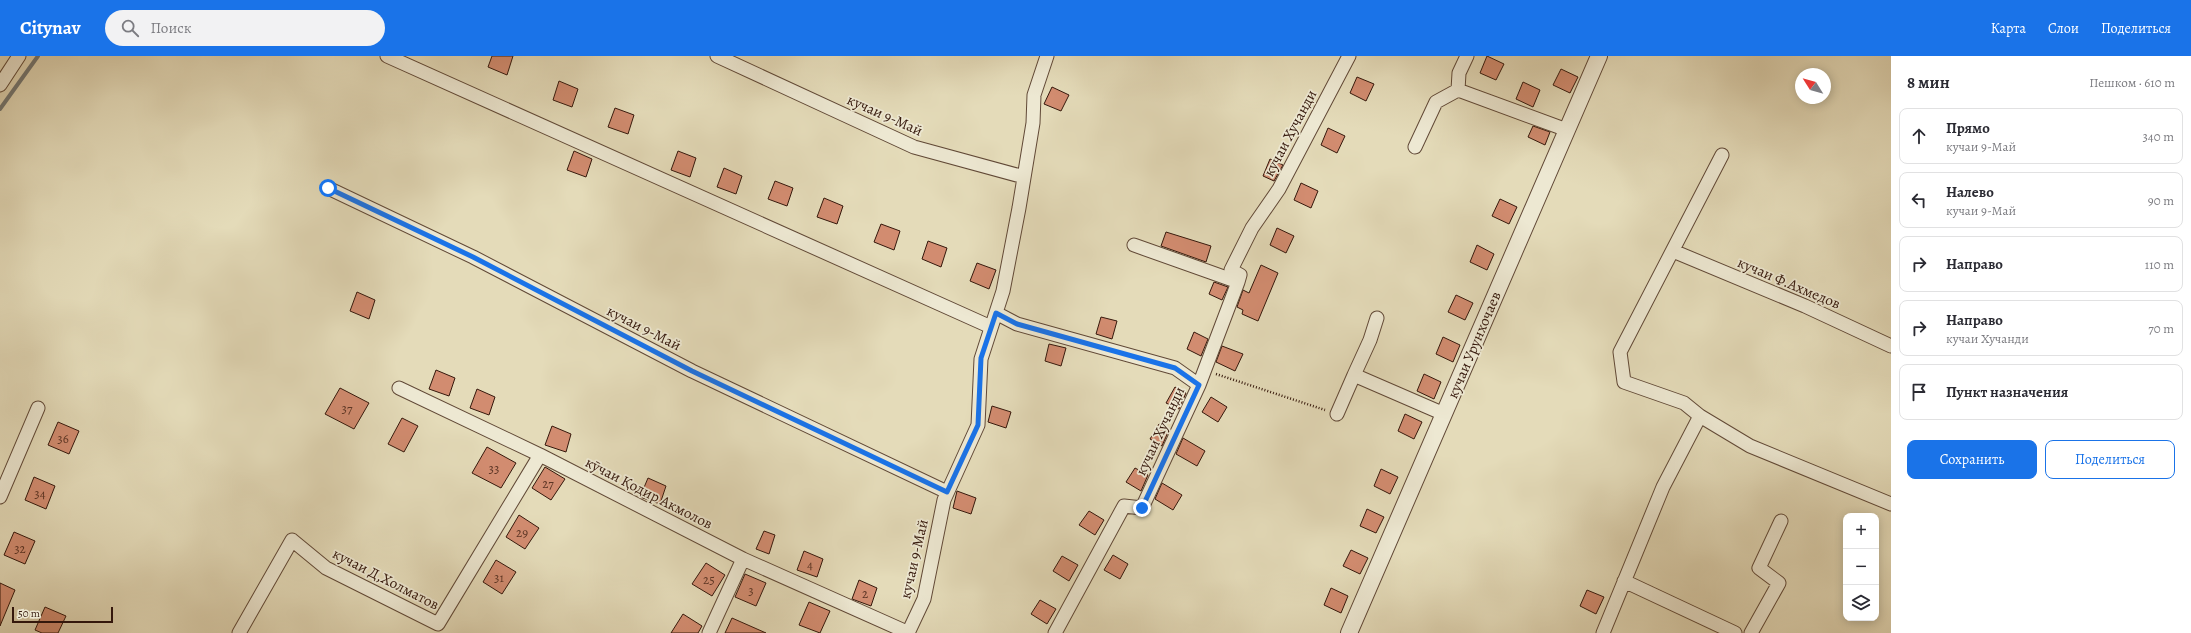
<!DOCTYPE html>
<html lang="ru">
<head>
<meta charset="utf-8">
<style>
  body { margin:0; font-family:Alegreya,serif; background:#f2f2f3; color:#2b2b33 }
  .controls { position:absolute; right:12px; bottom:12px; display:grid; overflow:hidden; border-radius:8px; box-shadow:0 2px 10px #0003 }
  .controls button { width:36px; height:36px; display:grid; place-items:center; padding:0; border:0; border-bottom:1px solid #e1e1e2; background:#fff; color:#2b2b33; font:20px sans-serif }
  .compass { position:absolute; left:1795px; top:12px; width:36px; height:36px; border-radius:50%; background:#fff; box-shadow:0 2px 10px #0003; rotate:307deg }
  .scale { position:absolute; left:12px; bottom:10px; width:101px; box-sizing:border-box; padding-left:4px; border:2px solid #35180c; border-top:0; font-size:11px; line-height:14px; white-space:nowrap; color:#35180c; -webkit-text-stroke:3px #ede8d2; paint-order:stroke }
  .stop { position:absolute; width:12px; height:12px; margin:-9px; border:3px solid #1a73e8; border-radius:50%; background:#fff }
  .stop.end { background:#1a73e8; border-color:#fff; box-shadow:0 1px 4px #0008 }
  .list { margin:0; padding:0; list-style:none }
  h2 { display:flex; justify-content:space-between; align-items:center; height:52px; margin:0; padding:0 16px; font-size:17px }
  h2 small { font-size:13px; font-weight:400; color:#7c7c81 }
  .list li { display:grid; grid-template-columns:26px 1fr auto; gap:12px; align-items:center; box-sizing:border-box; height:56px; margin:0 8px 8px; padding:0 8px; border:1px solid #e1e1e2; border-radius:8px }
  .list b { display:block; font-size:15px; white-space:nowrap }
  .list p { margin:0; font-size:13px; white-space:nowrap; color:#7c7c81 }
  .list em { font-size:13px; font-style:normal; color:#7c7c81 }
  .actions { display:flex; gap:8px; padding:12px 16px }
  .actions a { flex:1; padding:9px 0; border:1px solid #1a73e8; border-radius:8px; text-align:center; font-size:14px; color:#1a73e8 }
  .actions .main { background:#1a73e8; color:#fff }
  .icon { flex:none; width:22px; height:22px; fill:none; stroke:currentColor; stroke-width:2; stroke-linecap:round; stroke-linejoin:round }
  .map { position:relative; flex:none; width:1891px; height:577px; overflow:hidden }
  header { display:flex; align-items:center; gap:24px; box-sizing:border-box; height:56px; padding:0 20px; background:#1a73e8; color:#fff }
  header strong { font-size:19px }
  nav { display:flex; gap:22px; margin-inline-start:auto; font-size:14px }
  .search { width:280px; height:36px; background:#f2f2f3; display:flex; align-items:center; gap:10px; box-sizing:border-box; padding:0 14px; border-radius:22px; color:#7c7c81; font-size:15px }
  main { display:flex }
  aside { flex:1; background:#fff }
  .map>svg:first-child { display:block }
</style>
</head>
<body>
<header>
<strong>Citynav</strong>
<div class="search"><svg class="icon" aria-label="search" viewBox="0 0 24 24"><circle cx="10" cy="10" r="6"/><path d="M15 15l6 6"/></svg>Поиск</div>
<nav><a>Карта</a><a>Слои</a><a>Поделиться</a></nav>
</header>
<main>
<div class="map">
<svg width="1891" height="577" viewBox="0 0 1891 577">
  <rect width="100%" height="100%" fill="#e4dbb9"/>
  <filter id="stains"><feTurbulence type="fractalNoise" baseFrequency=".005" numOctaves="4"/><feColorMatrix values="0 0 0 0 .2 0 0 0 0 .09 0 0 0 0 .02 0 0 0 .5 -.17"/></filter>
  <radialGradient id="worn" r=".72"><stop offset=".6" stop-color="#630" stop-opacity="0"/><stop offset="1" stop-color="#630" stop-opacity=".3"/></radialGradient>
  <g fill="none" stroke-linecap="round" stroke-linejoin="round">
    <path stroke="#727875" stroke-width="4" d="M0 53 38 0"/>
  </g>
  <path fill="#d28c70" stroke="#35180c" d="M492 0H513L507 19 488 11Z
    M1487 0 1504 8 1496 24 1480 17Z
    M1561 13 1578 21 1570 37 1553 29Z
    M1357 21 1374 28 1366 45 1350 37Z
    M559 25 578 33 572 51 553 44Z
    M1523 26 1540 34 1533 51 1516 43Z
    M1052 31 1069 39 1061 55 1044 48Z
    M615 52 634 59 628 78 608 71Z
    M1533 70 1550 76 1545 89 1528 81Z
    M1328 72 1345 80 1337 97 1321 89Z
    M574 95 592 103 586 121 567 114Z
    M678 95 696 102 690 121 671 114Z
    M1270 103 1283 109 1274 125 1263 120Z
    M724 112 742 120 736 138 717 131Z
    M775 125 793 132 787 150 768 143Z
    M1301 127 1318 135 1311 152 1294 144Z
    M824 142 843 150 837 168 817 161Z
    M1500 143 1517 151 1509 168 1492 160Z
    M881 168 900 175 894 194 874 186Z
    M1277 172 1294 180 1286 197 1270 189Z
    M1166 176 1211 190 1206 206 1161 190Z
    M928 185 947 192 941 211 922 203Z
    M1477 189 1494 198 1487 214 1470 206Z
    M977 207 996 214 989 233 970 225Z
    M1261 209 1278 217 1258 265 1242 258 1243 254 1237 251 1243 234 1249 237Z
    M1214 226 1228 231 1222 244 1209 238Z
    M357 236 375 244 369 263 350 255Z
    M1456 239 1473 247 1465 264 1448 256Z
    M1101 261 1117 265 1112 283 1096 278Z
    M1194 276 1208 283 1201 300 1187 293Z
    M1443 281 1460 289 1453 306 1436 298Z
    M1049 288 1066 292 1061 310 1045 305Z
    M1222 290 1243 298 1235 315 1216 306Z
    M436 314 455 322 449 340 429 333Z
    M1424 318 1441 326 1434 343 1417 335Z
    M1175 331 1186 337 1179 353 1166 347Z
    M340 332 369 347 354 373 325 358Z
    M477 333 495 341 489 359 470 352Z
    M1211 341 1227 351 1218 366 1202 356Z
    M992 350 1011 356 1006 372 988 366Z
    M1405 358 1422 366 1414 383 1398 375Z
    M402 362 418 370 404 396 388 388Z
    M58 366 79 375 69 398 48 389Z
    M1159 368 1169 374 1162 390 1150 383Z
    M552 370 571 378 566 396 545 389Z
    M1183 382 1205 395 1197 410 1176 398Z
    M487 391 516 407 501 432 472 417Z
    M545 411 565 423 551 444 532 432Z
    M1135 412 1148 419 1141 435 1126 426Z
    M1381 413 1398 421 1390 438 1374 430Z
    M34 421 55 430 46 453 25 444Z
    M648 422 666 430 660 448 640 441Z
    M1162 427 1182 439 1173 454 1155 443Z
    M957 435 976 442 971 458 953 452Z
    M1367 453 1384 461 1376 477 1360 470Z
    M1089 455 1104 464 1095 479 1079 469Z
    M519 459 539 472 525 493 506 481Z
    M764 475 775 479 769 498 756 493Z
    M14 476 35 485 25 508 4 499Z
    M1351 494 1368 502 1360 518 1343 510Z
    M804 495 823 503 817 521 797 514Z
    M1113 499 1128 508 1120 523 1104 514Z
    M1062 500 1078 509 1069 525 1053 515Z
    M496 504 516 516 502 538 483 526Z
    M706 507 725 519 712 540 692 528Z
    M745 518 766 527 756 550 735 541Z
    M859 524 877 532 871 550 852 543Z
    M0 527 15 534 0 570Z
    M1331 532 1348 540 1341 557 1324 549Z
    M1587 534 1604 541 1596 558 1580 550Z
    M1040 544 1056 553 1047 568 1031 558Z
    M809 546 830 555 820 577 799 569Z
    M45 551 66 560 58 577H42L35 574Z
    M683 558 702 570 698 577H671Z
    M732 562 766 577H725Z"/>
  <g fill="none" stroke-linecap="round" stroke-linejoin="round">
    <g stroke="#614937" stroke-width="15">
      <path id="minor" d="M387 0 991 271
        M717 0 914 91 1024 121
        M1467 0 1459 17 1458 34 1567 74
        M0 29 19 0
        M1415 91 1436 46 1458 34
        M1722 99 1620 296 1624 326 1684 347 1700 360 1750 390 1891 448
        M328 132 473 201 692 315 947 436
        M1134 189 1238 226
        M1673 195 1805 250 1891 290
        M996 257 1017 268 1175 312 1199 329
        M1354 319 1370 284 1377 262
        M399 332 540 399 743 503 909 577
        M1337 358 1354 319 1444 358
        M0 441 38 352
        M1624 525 1735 577
        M239 577 292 484 326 512 438 568 540 399
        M709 577 743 503
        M908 577 924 543 944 444 978 369 981 303 1003 235 1019 152 1033 67 1034 39 1047 0
        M1055 577 1124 450 1142 452 1199 329 1238 226 1240 219 1231 214 1252 172 1279 133 1349 0
        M1603 577 1663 431 1700 360
        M1751 577 1779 527 1759 512 1781 465"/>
    </g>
    <g stroke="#614937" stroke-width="18">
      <path id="tertiary" d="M1349 577 1599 0"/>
    </g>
    <path stroke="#35180c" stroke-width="2.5" stroke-dasharray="1 2" stroke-linecap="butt" d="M1216 318 1325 354"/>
    <use href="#minor" stroke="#ede8d2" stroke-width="13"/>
    <use href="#tertiary" stroke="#ede8d2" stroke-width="16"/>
  </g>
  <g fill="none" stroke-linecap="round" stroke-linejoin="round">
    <path stroke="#1a73e8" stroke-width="5" d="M328 132 473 201 692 315 947 436 978 369 981 302 996 257 1017 268 1175 312 1199 329 1142 452"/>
  </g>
  <g text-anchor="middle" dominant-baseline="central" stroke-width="3.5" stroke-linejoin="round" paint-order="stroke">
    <g font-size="13" fill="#5c3525">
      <text x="347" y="352">37</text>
      <text x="63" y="382">36</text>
      <text x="494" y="412">33</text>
      <text x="548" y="427">27</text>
      <text x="40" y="437">34</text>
      <text x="522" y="476">29</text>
      <text x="20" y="492">32</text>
      <text x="810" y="508">4</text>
      <text x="499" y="521">31</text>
      <text x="709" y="523">25</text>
      <text x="751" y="534">3</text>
      <text x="865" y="537">2</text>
    </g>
    <g font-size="15" fill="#35180c" stroke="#ede8d2">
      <text transform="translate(885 59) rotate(24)">кучаи 9-Май</text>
      <text transform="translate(1290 77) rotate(-62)">кучаи Хучанди</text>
      <text transform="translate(1789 227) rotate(23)">кучаи Ф.Ахмедов</text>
      <text transform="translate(644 272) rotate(27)">кучаи 9-Май</text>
      <text transform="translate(1474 289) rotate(-67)">кучаи Урунхочаев</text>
      <text transform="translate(1160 375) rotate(-65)">кучаи Хучанди</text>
      <text transform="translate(649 437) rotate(27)">кӯчаи Қодир Акмолов</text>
      <text transform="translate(914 503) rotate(-77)">кучаи 9-Май</text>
      <text transform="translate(386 523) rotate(27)">кучаи Д,Холматов</text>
    </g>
  </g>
  <rect width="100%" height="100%" filter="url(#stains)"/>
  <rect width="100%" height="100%" fill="url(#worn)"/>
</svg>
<div class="controls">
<button>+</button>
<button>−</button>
<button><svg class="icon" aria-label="layers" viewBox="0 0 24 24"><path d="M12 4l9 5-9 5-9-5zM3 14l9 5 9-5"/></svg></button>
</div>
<svg class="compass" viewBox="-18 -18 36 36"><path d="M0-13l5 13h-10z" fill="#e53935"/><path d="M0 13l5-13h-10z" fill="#7c7c81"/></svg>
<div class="scale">50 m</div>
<div class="stop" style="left:328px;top:132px"></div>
<div class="stop end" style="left:1142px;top:452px"></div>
</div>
<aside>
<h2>8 мин<small>Пешком · 610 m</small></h2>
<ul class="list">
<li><svg class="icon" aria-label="ahead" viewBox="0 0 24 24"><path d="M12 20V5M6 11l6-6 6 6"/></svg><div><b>Прямо</b><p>кучаи 9-Май</p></div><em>340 m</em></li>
<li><svg class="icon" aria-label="left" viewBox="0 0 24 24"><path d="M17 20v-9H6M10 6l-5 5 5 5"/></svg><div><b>Налево</b><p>кучаи 9-Май</p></div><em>90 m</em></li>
<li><svg class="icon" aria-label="right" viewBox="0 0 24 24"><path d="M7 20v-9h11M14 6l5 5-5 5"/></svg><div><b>Направо</b></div><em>110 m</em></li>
<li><svg class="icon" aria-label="right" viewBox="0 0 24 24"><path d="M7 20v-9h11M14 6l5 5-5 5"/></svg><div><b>Направо</b><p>кучаи Хучанди</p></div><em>70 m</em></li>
<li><svg class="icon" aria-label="arrive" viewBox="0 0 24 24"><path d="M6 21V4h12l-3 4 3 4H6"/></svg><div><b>Пункт назначения</b></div></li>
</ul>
<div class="actions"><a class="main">Сохранить</a><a>Поделиться</a></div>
</aside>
</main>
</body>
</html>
